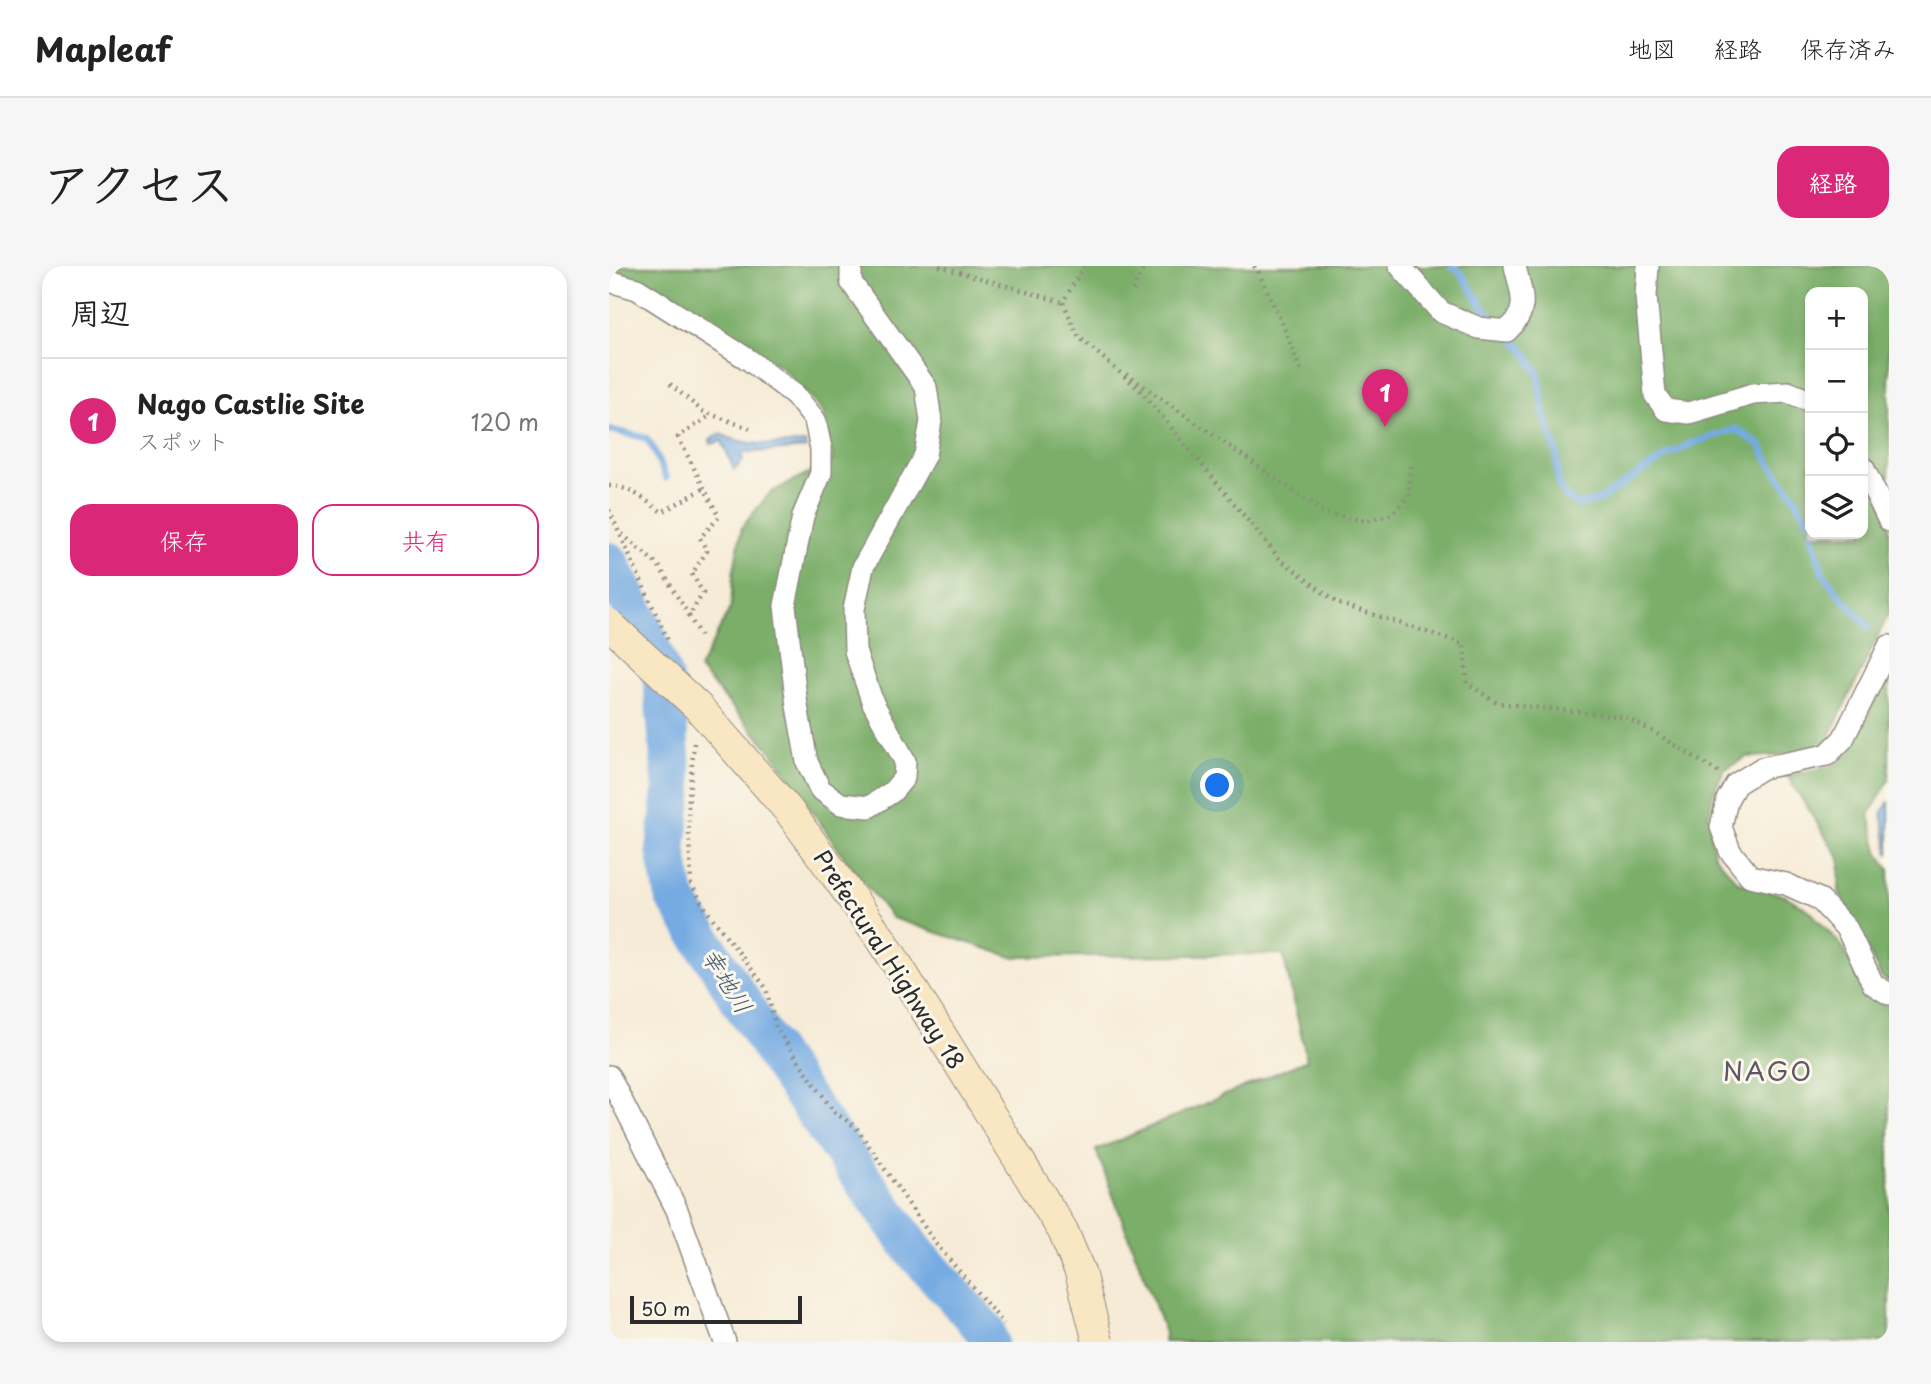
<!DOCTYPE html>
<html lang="ja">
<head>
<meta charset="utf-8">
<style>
  body { margin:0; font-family:"Playpen Sans","Klee One",sans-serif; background:#f6f6f6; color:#222 }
  .controls { position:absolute; right:21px; top:21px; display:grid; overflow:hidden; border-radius:14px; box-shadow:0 4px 10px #0003 }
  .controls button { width:63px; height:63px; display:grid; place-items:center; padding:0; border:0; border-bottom:2px solid #e0e0e0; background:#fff; color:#222; font:35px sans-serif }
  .scale { position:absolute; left:21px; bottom:18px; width:172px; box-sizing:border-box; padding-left:7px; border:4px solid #2b2b2b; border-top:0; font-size:19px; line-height:24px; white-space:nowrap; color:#2b2b2b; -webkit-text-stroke:5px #fbf7ec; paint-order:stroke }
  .you { position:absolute; left:609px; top:520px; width:24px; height:24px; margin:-18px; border:5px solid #fff; border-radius:50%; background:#1a73e8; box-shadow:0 0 0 10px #1a73e833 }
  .badge { display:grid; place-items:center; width:46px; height:46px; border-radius:50%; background:#db2777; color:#fff; font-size:23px; font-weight:700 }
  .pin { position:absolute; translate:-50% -58px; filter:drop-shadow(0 2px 4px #0008) }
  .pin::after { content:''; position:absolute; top:37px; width:24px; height:21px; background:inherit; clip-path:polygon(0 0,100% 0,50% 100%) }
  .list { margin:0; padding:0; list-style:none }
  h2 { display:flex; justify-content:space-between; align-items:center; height:91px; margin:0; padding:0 28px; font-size:30px }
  h2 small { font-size:23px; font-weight:400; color:#767676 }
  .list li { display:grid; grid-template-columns:46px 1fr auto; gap:21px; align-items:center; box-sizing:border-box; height:126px; padding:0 28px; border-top:2px solid #e0e0e0 }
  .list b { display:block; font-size:26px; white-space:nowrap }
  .list p { margin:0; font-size:23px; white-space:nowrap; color:#767676 }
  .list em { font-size:23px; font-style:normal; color:#767676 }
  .actions { display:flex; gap:14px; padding:21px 28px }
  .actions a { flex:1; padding:16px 0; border:2px solid #db2777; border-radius:21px; text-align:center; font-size:24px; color:#db2777 }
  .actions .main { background:#db2777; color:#fff }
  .icon { flex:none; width:38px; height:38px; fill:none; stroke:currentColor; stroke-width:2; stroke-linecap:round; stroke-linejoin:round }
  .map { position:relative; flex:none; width:1280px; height:1076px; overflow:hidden; border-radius:21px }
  header { display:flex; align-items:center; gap:42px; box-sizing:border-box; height:98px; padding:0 35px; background:#fff; border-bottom:2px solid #e0e0e0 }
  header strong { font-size:33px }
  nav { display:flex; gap:38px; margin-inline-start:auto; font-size:24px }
  .intro { display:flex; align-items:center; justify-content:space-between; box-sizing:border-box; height:168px; padding:0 42px }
  h1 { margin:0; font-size:49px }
  .button { padding:18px 32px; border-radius:21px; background:#db2777; color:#fff; font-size:24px; font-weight:700 }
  main { display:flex; gap:42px; padding:0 42px }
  aside { flex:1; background:#fff; border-radius:21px; box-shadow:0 4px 10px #0003 }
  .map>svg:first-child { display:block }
</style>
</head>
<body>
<header>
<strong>Mapleaf</strong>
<nav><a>地図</a><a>経路</a><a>保存済み</a></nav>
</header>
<div class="intro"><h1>アクセス</h1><a class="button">経路</a></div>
<main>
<aside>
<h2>周辺<small></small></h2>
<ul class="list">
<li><span class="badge">1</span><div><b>Nago Castlie Site</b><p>スポット</p></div><em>120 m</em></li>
</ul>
<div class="actions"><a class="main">保存</a><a>共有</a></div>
</aside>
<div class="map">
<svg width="1280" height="1076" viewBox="0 0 1280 1076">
  <rect width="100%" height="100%" fill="#fbf7ec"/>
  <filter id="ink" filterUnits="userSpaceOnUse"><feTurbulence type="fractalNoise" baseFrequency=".0143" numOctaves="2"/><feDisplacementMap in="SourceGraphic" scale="14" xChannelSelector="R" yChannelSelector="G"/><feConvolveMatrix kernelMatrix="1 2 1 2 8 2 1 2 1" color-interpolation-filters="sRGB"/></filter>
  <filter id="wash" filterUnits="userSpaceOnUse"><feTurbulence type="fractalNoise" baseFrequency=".00686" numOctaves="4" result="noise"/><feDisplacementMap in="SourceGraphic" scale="28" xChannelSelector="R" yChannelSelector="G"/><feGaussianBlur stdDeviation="1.57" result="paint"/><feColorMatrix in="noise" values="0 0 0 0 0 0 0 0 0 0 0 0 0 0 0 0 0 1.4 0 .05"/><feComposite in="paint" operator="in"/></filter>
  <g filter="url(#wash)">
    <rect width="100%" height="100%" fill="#f6ebd6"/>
    <path fill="#7aae69" stroke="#526c4a" stroke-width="2" fill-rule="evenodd" d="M0 0H1280V347L1216 480 1180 489 1138 491 1115 504 1104 528 1100 549 1105 589 1129 616 1176 630 1200 644 1234 681 1253 721 1280 740V1076H555L556 1067 487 884 698 794 674 688 403 691 283 652 232 587 162 485 90 403 122 341 124 309 133 261 161 227 224 194 214 146 175 103 59 27ZM1201 26H1254V268H1201Z
      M1280 404V514L1260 549 1270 588 1280 603V716L1272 711 1230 625 1231 593 1178 510 1226 499 1243 481Z"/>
    <path fill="#75aae2" stroke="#506a86" stroke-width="2" d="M111 168C138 181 167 179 196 177L198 182 133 187 134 195 125 204 113 175 102 178 101 174Z
      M1280 535V589L1273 548Z"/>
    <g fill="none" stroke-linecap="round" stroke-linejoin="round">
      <path stroke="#75aae2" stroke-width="7" d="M843 0 852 7 875 43 891 59
        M900 67 917 87 930 108 934 144 948 188 949 218 957 231 969 239 989 235 1057 190 1086 176 1127 163 1151 179 1162 199 1183 227 1201 257
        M2 164 37 172 44 182 57 212
        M1203 268 1213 305 1227 325 1259 360"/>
      <path stroke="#75aae2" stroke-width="40" d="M0 296 38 372 54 413 64 524 57 584 66 631 168 792 219 865 306 986 376 1064 379 1076"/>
    </g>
  </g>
  <g filter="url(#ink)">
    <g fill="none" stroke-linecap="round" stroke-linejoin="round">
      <g stroke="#908b80" stroke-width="24">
        <path id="street" d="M791 0 832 46 870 62 898 65C922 43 912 28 906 0
          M1039 0 1037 30 1046 129 1057 144 1080 147 1144 128 1179 126 1201 135
          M0 15 28 23 140 94 186 129 206 154 212 183V207L194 250 176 340 188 440 198 496 211 523 232 538 260 541 283 526 295 512 296 495 264 437 246 385 245 343 254 301 316 189 322 155 317 121 242 16V0
          M1254 201 1280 255
          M1280 380 1234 473 1218 489 1153 502 1127 518 1118 534 1112 561 1121 585 1141 610 1177 618 1210 633 1238 663 1264 718 1280 728
          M0 810 68 944 116 1076"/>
      </g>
      <path stroke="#908b80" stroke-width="4.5" stroke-dasharray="2 5" stroke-linecap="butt" d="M330 0 453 36
        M475 0 454 36 469 70 531 124 671 293 728 337 855 378 858 417 888 437 1015 451 1045 466 1109 506
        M645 0 649 5 674 59 692 105
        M524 25 535 0
        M517 108 716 247 757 255 783 248 800 229 802 197
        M61 118 93 145 145 164
        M0 220C21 220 37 235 53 246L96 222
        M0 244 60 377
        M13 268 50 300 80 350 94 327 83 308 98 285 91 272 110 251 69 171 102 149
        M80 350 93 373
        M85 477 79 542 82 618 98 645 157 722 167 762 225 846 247 861 327 978 395 1058"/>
      <use href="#street" stroke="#fff" stroke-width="21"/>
      <g stroke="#908b80" stroke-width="32" stroke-linecap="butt">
        <path id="secondary-bridge" d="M0 358 89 441 180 545 273 674 454 965 471 1006 489 1076"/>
      </g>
      <use href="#secondary-bridge" stroke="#f9e7c3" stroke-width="30"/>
    </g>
  </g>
  <g text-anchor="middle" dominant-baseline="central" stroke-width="6" stroke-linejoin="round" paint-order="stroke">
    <g font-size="23" fill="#2b2b2b" stroke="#fbf7ec">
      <text transform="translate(281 693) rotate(57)">Prefectural Highway 18</text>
    </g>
    <g font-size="24" font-style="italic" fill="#45576b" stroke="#fbf7ec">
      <text transform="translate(119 714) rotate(58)">幸地川</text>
    </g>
    <g font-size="26" letter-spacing="2" fill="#5f5664" stroke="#fbf7ec">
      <text x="1159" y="804">NAGO</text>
    </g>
  </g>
</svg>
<div class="controls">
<button>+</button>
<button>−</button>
<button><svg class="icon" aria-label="locate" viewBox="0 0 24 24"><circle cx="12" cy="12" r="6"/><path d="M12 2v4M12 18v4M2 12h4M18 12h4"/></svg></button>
<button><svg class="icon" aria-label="layers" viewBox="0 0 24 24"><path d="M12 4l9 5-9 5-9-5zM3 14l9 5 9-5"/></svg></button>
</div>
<div class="scale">50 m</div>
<div class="you"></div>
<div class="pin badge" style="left:776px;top:161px">1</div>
</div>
</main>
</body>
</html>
